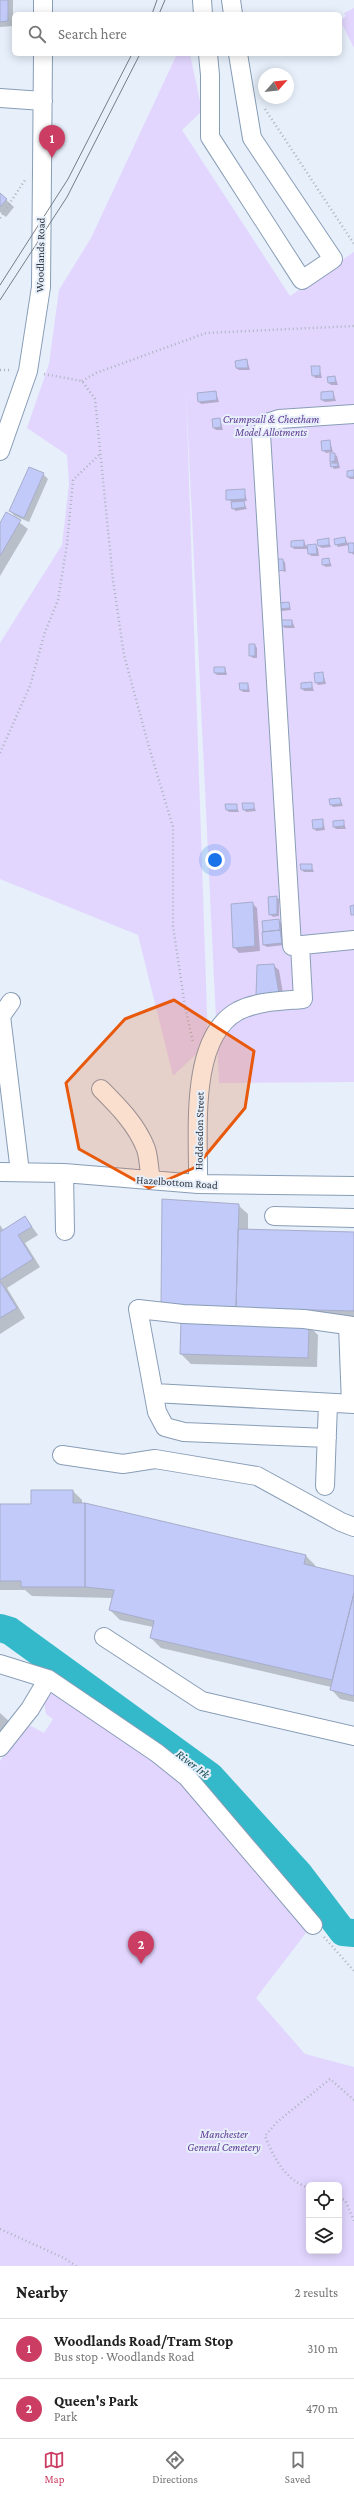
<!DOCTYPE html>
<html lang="en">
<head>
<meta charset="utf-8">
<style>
  body { margin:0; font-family:"Crimson Pro",serif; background:#f6f6f6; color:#222 }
  .controls { position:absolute; right:12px; bottom:12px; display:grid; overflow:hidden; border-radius:6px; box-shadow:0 2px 10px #0003 }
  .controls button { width:36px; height:36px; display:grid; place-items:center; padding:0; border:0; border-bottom:1px solid #e0e0e0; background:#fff; color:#222; font:20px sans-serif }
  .compass { position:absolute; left:258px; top:68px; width:36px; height:36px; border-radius:50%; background:#fff; box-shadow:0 2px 10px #0003; rotate:63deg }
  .you { position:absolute; left:215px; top:860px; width:14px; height:14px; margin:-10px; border:3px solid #fff; border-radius:50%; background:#1a73e8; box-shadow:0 0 0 6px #1a73e833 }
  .badge { display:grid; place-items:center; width:26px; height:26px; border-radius:50%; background:#cc3d63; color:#fff; font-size:13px; font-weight:700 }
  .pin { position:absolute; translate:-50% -33px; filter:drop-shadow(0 1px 2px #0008) }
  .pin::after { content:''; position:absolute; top:21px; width:14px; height:12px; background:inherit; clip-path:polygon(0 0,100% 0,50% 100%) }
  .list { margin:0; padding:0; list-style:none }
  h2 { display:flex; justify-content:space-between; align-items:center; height:52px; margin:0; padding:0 16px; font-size:17px }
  h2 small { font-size:13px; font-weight:400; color:#767676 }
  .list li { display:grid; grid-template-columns:26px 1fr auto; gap:12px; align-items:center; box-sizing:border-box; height:60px; padding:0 16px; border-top:1px solid #e0e0e0 }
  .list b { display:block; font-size:15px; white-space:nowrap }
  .list p { margin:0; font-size:13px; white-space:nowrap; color:#767676 }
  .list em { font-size:13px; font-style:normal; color:#767676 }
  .icon { flex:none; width:22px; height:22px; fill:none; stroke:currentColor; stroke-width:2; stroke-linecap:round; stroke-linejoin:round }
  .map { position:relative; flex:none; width:354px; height:2266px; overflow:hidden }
  .search { position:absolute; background:#fff; box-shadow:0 2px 10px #0003; left:12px; right:12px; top:12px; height:44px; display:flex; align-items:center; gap:10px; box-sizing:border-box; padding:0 14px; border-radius:6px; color:#767676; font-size:15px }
  .sheet { height:172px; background:#fff }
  nav { display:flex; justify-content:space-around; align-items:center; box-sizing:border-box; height:56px; border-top:1px solid #e0e0e0; background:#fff; font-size:11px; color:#767676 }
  nav a { display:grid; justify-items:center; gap:2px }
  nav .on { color:#cc3d63 }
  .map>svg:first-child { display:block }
</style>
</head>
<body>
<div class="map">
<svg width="354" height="2266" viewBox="0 0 354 2266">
  <rect width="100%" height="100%" fill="#e6effa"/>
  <path fill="#e2d6fe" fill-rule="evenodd" d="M354 8V48L340 20 346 16 344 13Z
    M177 54H190L202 111 182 130 290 296 354 252V1082L219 1083 186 392 208 1043 173 1076 138 935 0 879V643L62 545 69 484 67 455 27 428 49 364 59 290 91 238Z
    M53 1692 163 1763 309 1929 256 1998 305 2054 354 2067V2266H0V1761L24 1728 31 1726 44 1733 53 1719 46 1714 44 1702ZM309 2185H339V2251H309Z"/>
  <path fill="#0003" d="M0 0H13V26L0 27Z
    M0 194 14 207 6 217 0 212Z
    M247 360 250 370H239L236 368Z
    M319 367 322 378H315L313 375Z
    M335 377 338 385H331L329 383Z
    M216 392 219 402 201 404 199 401Z
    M333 392 336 401 325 402 322 400Z
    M220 419 223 430H216L214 428Z
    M330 441 333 452 326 453 323 450Z
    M334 454 337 456 340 468 334 469 332 466 334 464 331 461Z
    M354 471V479H350L348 477Z
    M43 474 48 479 29 522 15 516 10 511Z
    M244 490 247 501H243L247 509 235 511 232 502 227 499Z
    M7 513 28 529 0 576V524Z
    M345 538 348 544H354V555L350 552 349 545 338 547 336 544Z
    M328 540 331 547 322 548 319 546Z
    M304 541 306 546 315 545 318 548 319 556H311L308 549H294L292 546V542Z
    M328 559 332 566 326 567 323 565Z
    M282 560 285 562 286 572 279 570Z
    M288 603 291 610 282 611 279 609Z
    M292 621 295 628H285L282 626Z
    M255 645 257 648V658H253L250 655Z
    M225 668 227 675H217L215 673Z
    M323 673 326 684 318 685 316 682Z
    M311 683 314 691H304L302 688Z
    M248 684 250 692H243L241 690Z
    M340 799 343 806 333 807 331 805Z
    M253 804 256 811 246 812 244 809Z
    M236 805 239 812H229L227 810Z
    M323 820 325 830 316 831 314 828Z
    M343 821 346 829H336L334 827Z
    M311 865 314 872H304L302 870Z
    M276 897 279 899V916L273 917 270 914Z
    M252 903 257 908 260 951 239 953 234 947Z
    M279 920 281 923 284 945 267 947 264 945Z
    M273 965 279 970 284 999 257 995 256 982 259 981Z
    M238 1205 248 1214V1230L354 1233V1320L172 1314Z
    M25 1217 38 1235 25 1243 40 1267 7 1288 25 1318 0 1334V1225L4 1231Z
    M309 1326 318 1335 317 1367 191 1364 181 1354Z
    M73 1491 82 1500V1504L306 1556 315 1565V1568L354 1577V1702L340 1699 331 1689V1687L161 1648 151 1638 153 1627 120 1620 110 1610 113 1598 32 1596 25 1590H0V1505H32Z
    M0 1713 10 1722 0 1737Z"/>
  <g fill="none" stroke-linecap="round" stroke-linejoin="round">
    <path stroke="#33b9c9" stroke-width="28" d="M0 1628 10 1631 210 1776 299 1874 343 1932 354 1933"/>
  </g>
  <path fill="#c1caf9" stroke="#a7adcb" d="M0 0H8V21L0 22Z
    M0 193 7 199 0 207Z
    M247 359 248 368H236L235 361Z
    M311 366H320V375L312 376Z
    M335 376 336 382 328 383 327 377Z
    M216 391 217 400 198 402 197 393Z
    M333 391 334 399 321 400V392Z
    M220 418 221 427 213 428 212 419Z
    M330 440 331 450 322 451 321 441Z
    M330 453H335V461L330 462Z
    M330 463H338V466L331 467Z
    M29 467 44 473 24 518 9 511Z
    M354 470V477H347V471Z
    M245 489V499L226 500V490Z
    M244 501 245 507 232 509 231 502Z
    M6 512 21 520 0 556V523Z
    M345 537 346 543 335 545 334 539Z
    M329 538V545L318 546 317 540Z
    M304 540V547H291V541Z
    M348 543H354V552L349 553Z
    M316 544 317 554H308L307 545Z
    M329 558 330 564 322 565V559Z
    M277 559H283L284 570 278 571Z
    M289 602 290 608 278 609V603Z
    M281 620H292V626H281Z
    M249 644H255V656H249Z
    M214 667H225V673H214Z
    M323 672 324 682 315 683 314 673Z
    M312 682V688L301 689V683Z
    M239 683H248V690H240Z
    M340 798 341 804 330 805 329 799Z
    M242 803H254V809L243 810Z
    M225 804H237V810H226Z
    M323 819V828L313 829 312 820Z
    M344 820V826L333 827V821Z
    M300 864H312V870H301Z
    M277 896V914L269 915 268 897Z
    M253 902 255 946 233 948 231 904Z
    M354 905V915H351L350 906Z
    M279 919 280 930 263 932 262 921Z
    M280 930 282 943 263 945 262 932Z
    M274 964 279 994 256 996 257 965Z
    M162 1199 239 1204 236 1308 161 1305Z
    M25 1216 32 1227 18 1235 33 1259 0 1280V1232Z
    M238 1229 354 1232V1311L236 1308Z
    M0 1281 17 1308 0 1318Z
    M181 1321 309 1325 308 1358 180 1354Z
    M31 1490H73V1503H85V1587H21V1581H0V1504H31Z
    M85 1503 306 1555 304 1564 354 1576V1593L332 1680 150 1638 154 1621 109 1610 114 1590 85 1587Z
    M354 1593V1696L330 1690Z"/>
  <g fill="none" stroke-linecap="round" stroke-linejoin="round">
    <g stroke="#889db6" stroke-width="20">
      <path id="minor" d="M43 0V14
        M202 0 203 14
        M231 0 233 14
        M208 54 210 75V137L302 280 333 259 252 138 238 54
        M0 98 43 101
        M354 414 279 419 267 423 261 434 292 946 354 940
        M0 451 28 371 41 287 43 54
        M11 1002 1 1016 20 1172
        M101 1089C118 1106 137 1125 146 1149 149 1158 149 1171 151 1180
        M0 1172 64 1173 198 1184 354 1186
        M64 1173 65 1231
        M198 1184C199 1136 188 1038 238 1011 258 1001 281 1001 303 999L300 945
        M274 1216 354 1218
        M348 1326 351 1404
        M154 1393 354 1404
        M327 1438 184 1432 165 1427 157 1412 138 1309 183 1314 304 1319 354 1326
        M62 1455 123 1464 155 1459 257 1476 341 1522 354 1527
        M325 1486 328 1403
        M104 1637 202 1701 354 1736
        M0 1664 48 1679 157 1753 187 1777 313 1925
        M0 1747 30 1709 48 1679"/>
    </g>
    <path stroke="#acb4bf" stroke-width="2.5" stroke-dasharray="1 3" stroke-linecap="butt" d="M265 109 354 244
      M0 218 25 180
      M0 370H11
      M44 374 82 381 95 399 113 580 124 655 149 747 173 827V926L185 1007 193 1042
      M82 381 96 373 206 333 354 326
      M0 753 30 686 45 632 58 600 67 544 73 480 101 453
      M324 1937 354 1971
      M309 2188C285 2180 274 2158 265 2136L277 2122 330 2079 354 2100
      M339 2198 345 2200 354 2221
      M0 2229 64 2258 76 2266"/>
    <use href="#minor" stroke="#fff" stroke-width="18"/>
    <path stroke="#757d88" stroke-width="1" d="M152 14 157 0
      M159 14 165 0
      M0 285 68 179 132 54
      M0 300 67 197 140 54"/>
  </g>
  <path fill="#e8590c" fill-opacity="0.2" stroke="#e8590c" stroke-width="3" stroke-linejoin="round" d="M174 1000 254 1051 245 1108 196 1167 149 1188 79 1149 66 1083 125 1019Z"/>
  <g text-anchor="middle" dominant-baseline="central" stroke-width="4" stroke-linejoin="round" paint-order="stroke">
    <g font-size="11" fill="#2b333e" stroke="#e6effa">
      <text transform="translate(40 255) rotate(-89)">Woodlands Road</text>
      <text transform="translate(199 1131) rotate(-89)">Hoddesdon Street</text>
      <text transform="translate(177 1182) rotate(4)">Hazelbottom Road</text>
    </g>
    <g font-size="11" font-style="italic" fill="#613b95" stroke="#e6effa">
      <text x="271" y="419">Crumpsall &amp; Cheetham<tspan x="271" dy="13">Model Allotments</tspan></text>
      <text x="224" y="2134">Manchester<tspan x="224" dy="13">General Cemetery</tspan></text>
    </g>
    <g font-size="12" font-style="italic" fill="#0e474e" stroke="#e6effa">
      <text transform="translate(193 1764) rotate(37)">River Irk</text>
    </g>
  </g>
</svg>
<div class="controls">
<button><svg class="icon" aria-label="locate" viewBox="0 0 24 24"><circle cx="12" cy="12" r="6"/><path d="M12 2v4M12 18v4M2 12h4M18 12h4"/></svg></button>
<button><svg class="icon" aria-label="layers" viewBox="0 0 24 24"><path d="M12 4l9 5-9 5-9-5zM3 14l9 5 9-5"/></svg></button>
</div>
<svg class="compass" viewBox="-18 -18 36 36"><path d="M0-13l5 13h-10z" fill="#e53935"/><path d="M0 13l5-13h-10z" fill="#767676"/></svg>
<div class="you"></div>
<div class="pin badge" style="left:52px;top:158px">1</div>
<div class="pin badge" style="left:141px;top:1964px">2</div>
<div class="search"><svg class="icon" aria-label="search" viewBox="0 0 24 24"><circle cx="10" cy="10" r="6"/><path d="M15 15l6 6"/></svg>Search here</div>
</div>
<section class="sheet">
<h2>Nearby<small>2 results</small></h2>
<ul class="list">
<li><span class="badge">1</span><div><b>Woodlands Road/Tram Stop</b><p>Bus stop · Woodlands Road</p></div><em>310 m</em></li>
<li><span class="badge">2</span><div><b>Queen's Park</b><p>Park</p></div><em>470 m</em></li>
</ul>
</section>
<nav>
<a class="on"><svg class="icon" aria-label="map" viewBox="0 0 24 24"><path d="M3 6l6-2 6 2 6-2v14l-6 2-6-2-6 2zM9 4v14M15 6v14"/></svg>Map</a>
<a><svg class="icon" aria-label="directions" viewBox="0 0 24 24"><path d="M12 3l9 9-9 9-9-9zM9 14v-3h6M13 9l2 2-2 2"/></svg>Directions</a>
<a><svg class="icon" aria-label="saved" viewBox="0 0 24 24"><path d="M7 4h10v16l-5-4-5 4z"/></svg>Saved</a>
</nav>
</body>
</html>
